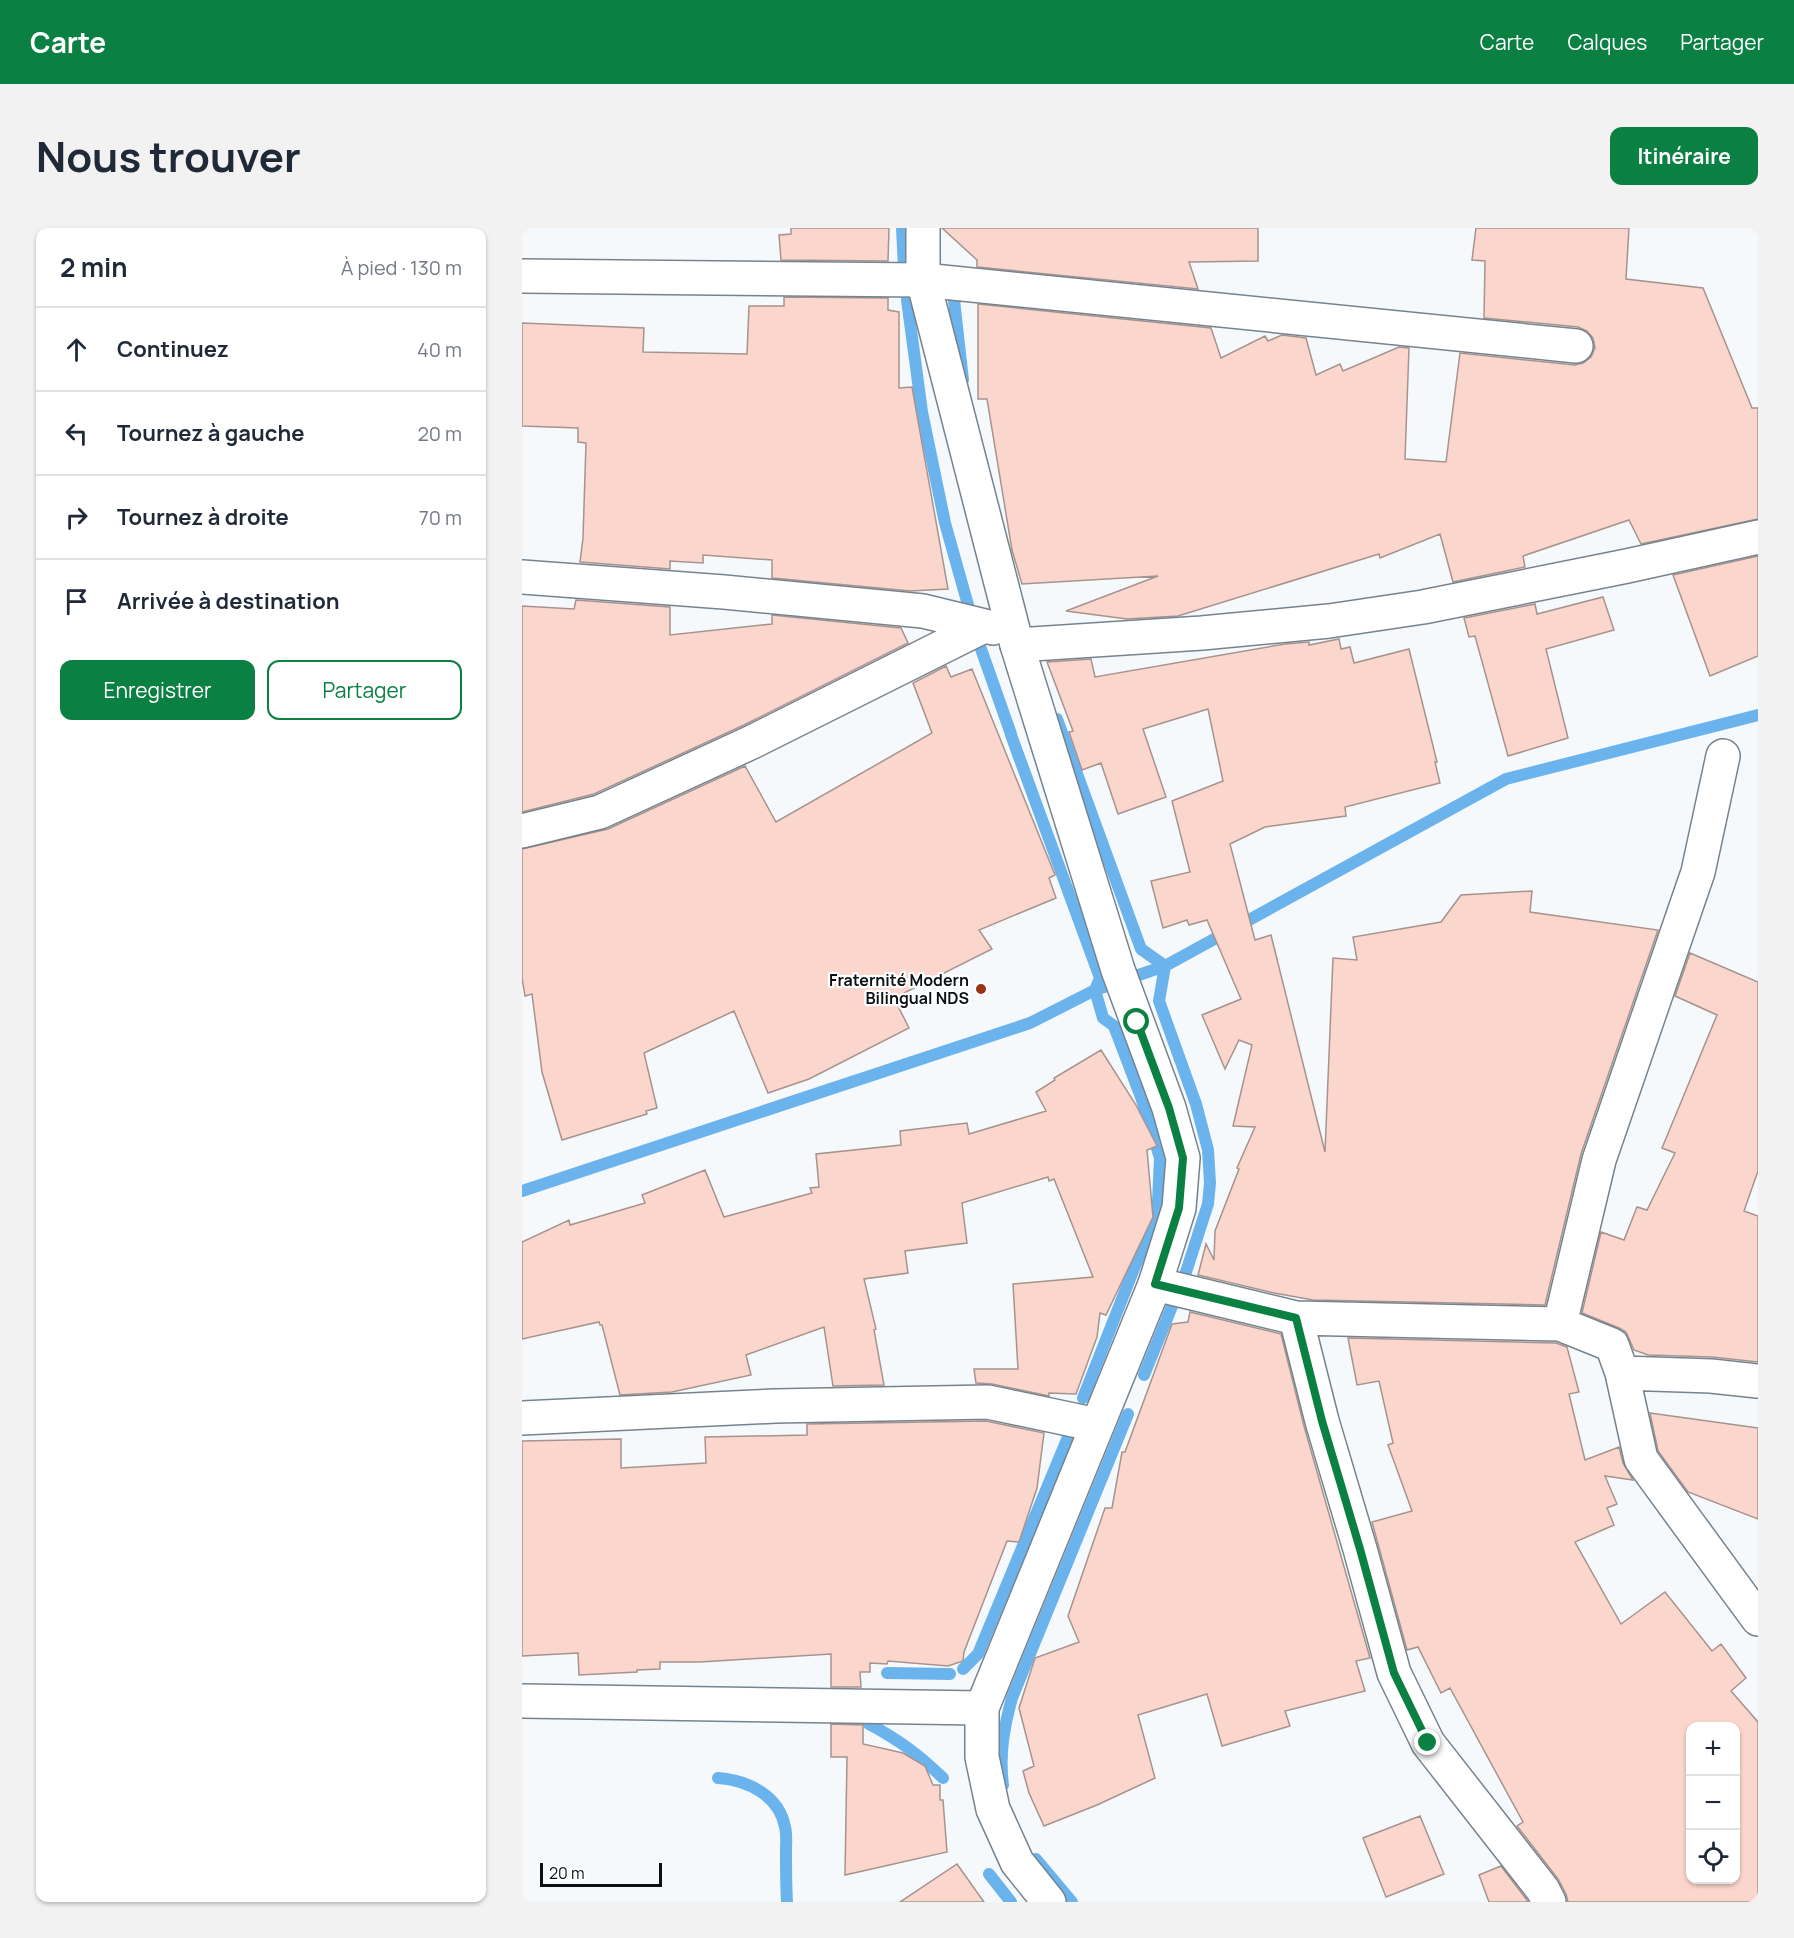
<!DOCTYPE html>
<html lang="fr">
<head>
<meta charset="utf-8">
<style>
  body { margin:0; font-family:Manrope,sans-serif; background:#f2f2f3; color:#1f2937 }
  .controls { position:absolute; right:18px; bottom:18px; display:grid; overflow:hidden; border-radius:12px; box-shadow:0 2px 4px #0004 }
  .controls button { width:54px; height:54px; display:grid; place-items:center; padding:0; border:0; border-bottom:2px solid #e0e1e3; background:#fff; color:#1f2937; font:30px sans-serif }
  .scale { position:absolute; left:18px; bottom:15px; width:122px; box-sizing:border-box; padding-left:6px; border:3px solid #0b1014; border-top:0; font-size:16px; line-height:21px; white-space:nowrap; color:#0b1014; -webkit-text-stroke:4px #fff; paint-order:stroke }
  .stop { position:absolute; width:18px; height:18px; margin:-14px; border:4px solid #0b8043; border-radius:50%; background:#fff }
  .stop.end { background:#0b8043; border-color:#fff; box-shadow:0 2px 6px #0008 }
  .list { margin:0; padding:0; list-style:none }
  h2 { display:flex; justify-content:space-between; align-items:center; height:78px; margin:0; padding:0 24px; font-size:26px }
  h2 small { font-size:20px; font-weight:400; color:#747a83 }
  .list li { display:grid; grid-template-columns:39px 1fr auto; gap:18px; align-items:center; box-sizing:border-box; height:84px; padding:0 24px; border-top:2px solid #e0e1e3 }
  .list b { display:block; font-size:22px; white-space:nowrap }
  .list em { font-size:20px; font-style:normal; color:#747a83 }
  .actions { display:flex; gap:12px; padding:18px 24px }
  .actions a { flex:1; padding:14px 0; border:2px solid #0b8043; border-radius:12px; text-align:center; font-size:21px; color:#0b8043 }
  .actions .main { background:#0b8043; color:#fff }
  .icon { flex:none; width:33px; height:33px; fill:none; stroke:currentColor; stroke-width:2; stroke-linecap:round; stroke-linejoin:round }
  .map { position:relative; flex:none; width:1236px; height:1674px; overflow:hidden; border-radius:12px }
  header { display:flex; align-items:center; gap:36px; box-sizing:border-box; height:84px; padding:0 30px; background:#0b8043; color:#fff }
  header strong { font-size:28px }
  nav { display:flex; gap:33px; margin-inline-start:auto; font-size:21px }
  .intro { display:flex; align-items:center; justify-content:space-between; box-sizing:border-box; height:144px; padding:0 36px }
  h1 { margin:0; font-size:42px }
  .button { padding:15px 27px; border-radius:12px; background:#0b8043; color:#fff; font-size:21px; font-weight:700 }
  main { display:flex; gap:36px; padding:0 36px }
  aside { flex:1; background:#fff; border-radius:12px; box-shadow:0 2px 4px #0004 }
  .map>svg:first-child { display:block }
</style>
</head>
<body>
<header>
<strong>Carte</strong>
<nav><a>Carte</a><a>Calques</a><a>Partager</a></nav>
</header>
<div class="intro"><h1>Nous trouver</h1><a class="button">Itinéraire</a></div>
<main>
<aside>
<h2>2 min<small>À pied · 130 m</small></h2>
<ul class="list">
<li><svg class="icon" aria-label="ahead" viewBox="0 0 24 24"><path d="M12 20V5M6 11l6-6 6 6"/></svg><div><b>Continuez</b></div><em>40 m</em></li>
<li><svg class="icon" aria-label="left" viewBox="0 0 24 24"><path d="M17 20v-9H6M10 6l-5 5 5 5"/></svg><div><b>Tournez à gauche</b></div><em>20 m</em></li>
<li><svg class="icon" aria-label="right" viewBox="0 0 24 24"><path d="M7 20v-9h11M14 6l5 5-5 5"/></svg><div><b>Tournez à droite</b></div><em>70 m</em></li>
<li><svg class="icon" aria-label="arrive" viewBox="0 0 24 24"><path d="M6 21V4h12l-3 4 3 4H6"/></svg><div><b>Arrivée à destination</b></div></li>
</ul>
<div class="actions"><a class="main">Enregistrer</a><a>Partager</a></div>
</aside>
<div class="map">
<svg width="1236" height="1674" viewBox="0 0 1236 1674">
  <rect width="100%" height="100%" fill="#f6f9fc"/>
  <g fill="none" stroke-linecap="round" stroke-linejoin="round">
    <path stroke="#6bb3ed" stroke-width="12" d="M380 0 382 40
      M385 72 400 184 423 295 448 384
      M441 152 432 72 445 62
      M459 421 489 506
      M535 491 619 721 643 738 637 773 674 876 686 922 688 955 686 976 664 1044 622 1147
      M489 507 578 750 573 762 581 790 592 798 619 869 638 930 636 974 630 995 561 1170
      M0 963 508 795 573 762 643 738 984 551 1236 487
      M441 1441 456 1426 551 1197
      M365 1445 428 1446
      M347 1496C377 1512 396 1526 421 1550
      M196 1550C225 1552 257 1567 263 1599 265 1606 264 1615 264 1622 264 1639 264 1657 265 1674
      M481 1557C477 1526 482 1499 490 1470L606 1186
      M514 1631 550 1674
      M467 1646 489 1674"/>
  </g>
  <path fill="#fbd6cc" stroke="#a6938e" stroke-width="1.5" fill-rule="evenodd" d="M269 0H367L366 33 259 32 257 7 269 6Z
    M420 0H736V33L667 34 676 61 455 39V32Z
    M954 0H1107L1104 51 1181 60 1230 180H1236V291L1119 316 1107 292 1001 328 1003 339 931 354 918 306 858 330 857 326 656 388 605 391 544 383 636 348 500 356 490 322 465 171H456V76L689 100 699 130 743 108 746 113 760 107 784 110 794 147 818 136 821 143 877 119 887 120 883 231 924 234 938 125 1053 137 1061 135 1069 129 1073 120 1071 110 1065 103 1056 99 962 90 963 33 950 32Z
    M262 69 366 70V82L377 84V160L390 159 426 361 388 363 250 350V332L181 327V335L148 333V341L58 334 61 310 64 215 56 214V200L0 198V95L122 100 121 124 225 126 227 78H262Z
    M1236 328V428L1188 448 1151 347Z
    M1081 369 1092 402 1024 421 1046 510 986 528 953 408 947 409 942 390 1013 376 1015 386Z
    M54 372 148 379V407L250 396V387L379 400 386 415 222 497 72 566 0 584V378L52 381Z
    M817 411 819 421 828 419 832 435 887 421 915 534H913L918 555 823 579 824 588 743 599 708 616 733 712 749 707 803 924 811 730 835 732 831 709 919 694 939 667 1010 663 1008 684 1136 702 1059 926 1023 1077 791 1072 752 1065 676 1047 684 1016 692 1032 693 1003 717 941 715 940 733 899 711 898 730 817 717 812 703 841 680 787 719 771 685 692 667 697 665 692 641 700 629 653 668 644 650 573 701 553 686 481 621 501 644 569 596 586 579 535 560 542 547 504 551 503 525 434 569 431 573 449 763 416 787 414V417Z
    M424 438 429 449 450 441 533 647 527 650 534 670 457 702 470 721 372 770 387 800 287 851 246 865 212 783 122 825 135 880 124 883 125 886 40 912 20 844 10 766 3 768 0 750V621L86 601 223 538 254 594 410 505 391 455Z
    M1168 725 1236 754V943L1222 983 1236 988V1134L1190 1129 1126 1127 1112 1122 1104 1104 1097 1100 1060 1085 1079 1004 1102 1012 1115 979 1125 982 1153 925 1140 920 1195 787 1153 768Z
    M579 822 614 877 635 918 625 922 631 989 584 1087 578 1085 575 1109 554 1166 527 1165V1168L470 1156 454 1155 452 1141H496L491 1056 571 1049 532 951 527 953 526 949 440 975 445 1015 383 1023 386 1045 342 1051 354 1101 352 1102 362 1157 311 1158 302 1099 224 1127 229 1147 150 1164 98 1167 80 1097H78L77 1094 0 1111V1014L47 992 48 997 123 975 120 967 183 942 202 989 290 965 288 960 297 959 294 926 379 917 378 903 445 895 447 906 524 883 514 864 533 852 532 850Z
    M668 1084 759 1106 782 1198 848 1430 834 1433 843 1463 763 1483 768 1498 700 1518 685 1466 616 1487 633 1550 575 1577 522 1598 507 1565 501 1543 512 1538 497 1480 513 1430 557 1414 546 1388 583 1280H590L600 1224H603L650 1096 666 1094Z
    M826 1110 1034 1115 1045 1119 1057 1164 1047 1166 1063 1232 1097 1219 1101 1235 1111 1252 1083 1248 1095 1276 1085 1280 1092 1297 1053 1314 1099 1396 1143 1364 1190 1423 1199 1416 1224 1450 1209 1463 1236 1494V1674H1046L1044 1666 1036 1651 995 1598 1001 1594 928 1460 919 1465 896 1419 885 1422 850 1294 890 1283 866 1217 871 1215 857 1153 835 1157ZM1168 1498H1214V1652H1168Z
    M1128 1185 1236 1200V1291L1166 1264 1136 1223Z
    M464 1193 522 1205 515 1260 497 1314 485 1313 442 1424 441 1433 426 1438 366 1433 365 1436 348 1435V1444H338L339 1459H309V1426L178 1434H138V1441L115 1442V1444L57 1447 56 1425 0 1428V1213L99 1211V1240L184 1235 183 1209 285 1207V1196Z
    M309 1496 341 1497V1516L381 1525 403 1538 411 1557H418V1572H421L425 1624 323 1647 325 1529H309Z
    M898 1588 922 1646 864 1669 841 1610Z
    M435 1636 462 1674H378Z
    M979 1638 1005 1672 1006 1674H967L957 1647Z"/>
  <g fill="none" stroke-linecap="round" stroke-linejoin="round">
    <g stroke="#75838f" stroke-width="36">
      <path id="minor" d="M0 48 401 52 1054 118
        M0 349 202 364 401 383 471 400
        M495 417 680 405 807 393 901 379 1105 338 1236 309
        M0 603 78 584 230 514 462 398
        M633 1056 774 1090 1038 1096 1090 1117 1100 1145 1119 1231 1236 1391
        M774 1090 800 1193 838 1321 872 1445 906 1515 1021 1662 1027 1674
        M1038 1096 1077 932 1176 644 1201 528
        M1100 1145 1189 1148 1236 1153
        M0 1190 253 1178 466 1174 575 1197
        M0 1473 460 1480"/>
    </g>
    <g stroke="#75838f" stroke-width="36">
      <path id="tertiary" d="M401 0V52L495 417 596 742 647 880 661 930 657 980 633 1056 460 1480V1529L471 1581 495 1634 527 1674"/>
    </g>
    <use href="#minor" stroke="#fff" stroke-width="33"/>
    <use href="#tertiary" stroke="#fff" stroke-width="33"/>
  </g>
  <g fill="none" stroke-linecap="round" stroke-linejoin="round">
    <path stroke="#0b8043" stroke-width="8" d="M615 794 647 880 661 930 657 980 633 1056 774 1090 800 1193 838 1321 872 1445 906 1515"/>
  </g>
  <circle fill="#9a3218" stroke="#fff" stroke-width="2" cx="459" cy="761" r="6"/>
  <g text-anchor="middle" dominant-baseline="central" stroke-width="4.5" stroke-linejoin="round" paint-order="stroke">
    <g font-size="16" font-weight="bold" fill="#0b1014" stroke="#fff" text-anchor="end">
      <text x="447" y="752">Fraternité Modern<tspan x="447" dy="18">Bilingual NDS</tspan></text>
    </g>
  </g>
</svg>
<div class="controls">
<button>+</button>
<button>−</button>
<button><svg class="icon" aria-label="locate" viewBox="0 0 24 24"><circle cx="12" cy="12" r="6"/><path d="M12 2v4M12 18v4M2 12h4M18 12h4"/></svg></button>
</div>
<div class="scale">20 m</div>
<div class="stop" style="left:615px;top:794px"></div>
<div class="stop end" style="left:906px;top:1515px"></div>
</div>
</main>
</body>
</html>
